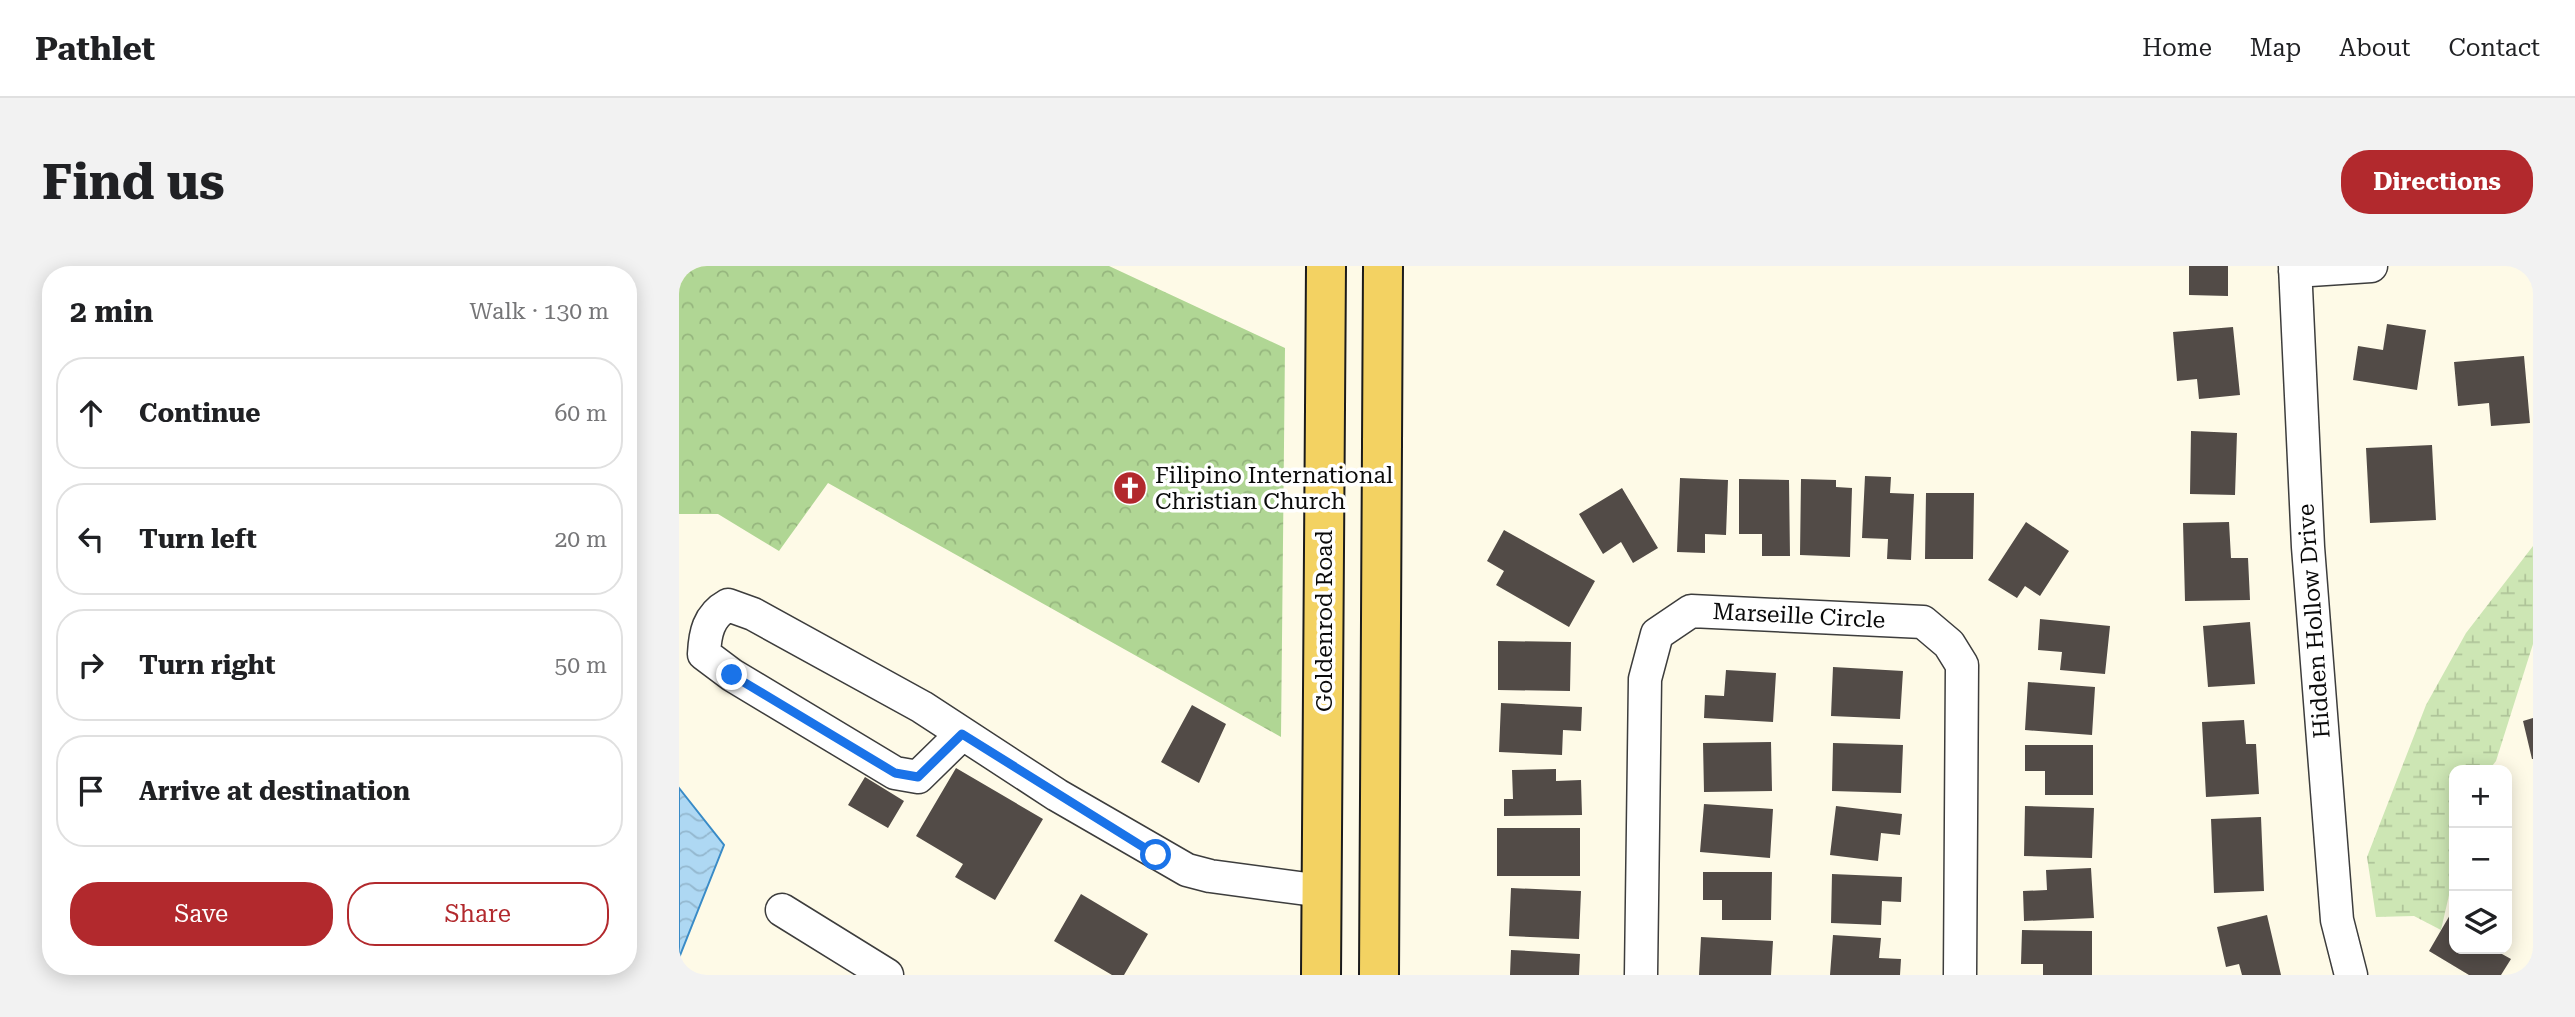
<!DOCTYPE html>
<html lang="en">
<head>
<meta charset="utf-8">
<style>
  body { margin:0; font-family:"Roboto Serif",serif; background:#f2f2f2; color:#202124 }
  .controls { position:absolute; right:21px; bottom:21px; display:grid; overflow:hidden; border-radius:14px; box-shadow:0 4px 18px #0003 }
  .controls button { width:63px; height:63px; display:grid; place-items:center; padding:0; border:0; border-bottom:2px solid #e0e0e0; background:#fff; color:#202124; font:35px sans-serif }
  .stop { position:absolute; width:21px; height:21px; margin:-16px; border:5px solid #1a73e8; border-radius:50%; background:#fff }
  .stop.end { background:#1a73e8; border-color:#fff; box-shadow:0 2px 7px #0008 }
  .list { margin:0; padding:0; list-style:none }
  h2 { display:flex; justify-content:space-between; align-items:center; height:91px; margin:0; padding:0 28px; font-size:30px }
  h2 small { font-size:23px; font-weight:400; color:#757577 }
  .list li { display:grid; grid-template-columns:46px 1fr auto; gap:21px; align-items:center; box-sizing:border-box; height:112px; margin:0 14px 14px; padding:0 14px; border:2px solid #e0e0e0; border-radius:28px }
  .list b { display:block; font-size:26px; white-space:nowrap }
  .list em { font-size:23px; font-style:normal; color:#757577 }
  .actions { display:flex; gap:14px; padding:21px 28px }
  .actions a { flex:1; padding:16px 0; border:2px solid #b2292d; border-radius:28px; text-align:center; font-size:24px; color:#b2292d }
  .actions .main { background:#b2292d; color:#fff }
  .icon { flex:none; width:38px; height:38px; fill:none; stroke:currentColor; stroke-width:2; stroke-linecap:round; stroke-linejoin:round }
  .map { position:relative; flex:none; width:1854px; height:709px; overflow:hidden; border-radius:28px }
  header { display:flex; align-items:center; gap:42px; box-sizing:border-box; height:98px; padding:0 35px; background:#fff; border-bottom:2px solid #e0e0e0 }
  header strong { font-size:33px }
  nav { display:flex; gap:38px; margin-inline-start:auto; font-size:24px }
  .intro { display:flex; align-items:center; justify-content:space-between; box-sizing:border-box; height:168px; padding:0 42px }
  h1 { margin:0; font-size:49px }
  .button { padding:18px 32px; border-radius:28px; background:#b2292d; color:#fff; font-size:24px; font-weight:700 }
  main { display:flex; gap:42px; padding:0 42px }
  aside { flex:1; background:#fff; border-radius:28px; box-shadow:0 4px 18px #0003 }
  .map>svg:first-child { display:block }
</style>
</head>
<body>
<header>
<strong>Pathlet</strong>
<nav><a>Home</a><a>Map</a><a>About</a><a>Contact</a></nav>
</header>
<div class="intro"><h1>Find us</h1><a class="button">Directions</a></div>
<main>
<aside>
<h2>2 min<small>Walk · 130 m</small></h2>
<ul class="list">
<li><svg class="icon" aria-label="ahead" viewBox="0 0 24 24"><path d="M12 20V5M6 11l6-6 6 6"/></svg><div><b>Continue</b></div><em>60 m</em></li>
<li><svg class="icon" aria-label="left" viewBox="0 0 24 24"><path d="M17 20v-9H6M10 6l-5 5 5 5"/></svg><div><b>Turn left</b></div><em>20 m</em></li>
<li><svg class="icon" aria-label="right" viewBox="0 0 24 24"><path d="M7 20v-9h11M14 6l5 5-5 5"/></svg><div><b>Turn right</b></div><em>50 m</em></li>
<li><svg class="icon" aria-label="arrive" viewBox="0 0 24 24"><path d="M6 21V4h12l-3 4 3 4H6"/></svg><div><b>Arrive at destination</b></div></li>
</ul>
<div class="actions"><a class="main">Save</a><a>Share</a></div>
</aside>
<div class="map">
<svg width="1854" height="709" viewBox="0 0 1854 709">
  <defs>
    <pattern id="forest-crowns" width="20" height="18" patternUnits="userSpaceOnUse" patternTransform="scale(1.75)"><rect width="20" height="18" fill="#b0d694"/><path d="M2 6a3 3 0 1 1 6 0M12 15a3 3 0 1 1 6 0" fill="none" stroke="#96b67e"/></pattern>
    <pattern id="wetland-marsh" width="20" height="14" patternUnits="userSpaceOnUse" patternTransform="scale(1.75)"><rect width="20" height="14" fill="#cde6b4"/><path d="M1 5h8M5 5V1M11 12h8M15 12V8" fill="none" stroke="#afc499"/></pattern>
    <pattern id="water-waves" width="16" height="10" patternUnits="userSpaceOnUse" patternTransform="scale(1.75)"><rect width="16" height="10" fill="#aed8f3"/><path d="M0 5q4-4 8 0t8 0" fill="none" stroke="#94b8cf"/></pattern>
  </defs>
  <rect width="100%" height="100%" fill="#fefae7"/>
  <path fill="url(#forest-crowns)" d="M0 0H430L606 82 602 471 149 217 100 285 39 248H0Z"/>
  <path fill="url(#wetland-marsh)" d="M1854 280V378L1817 495 1810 504H1775L1773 616 1762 664 1735 650 1697 651 1688 591 1747 439 1787 367Z"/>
  <path fill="url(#water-waves)" stroke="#398bc7" stroke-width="2" d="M0 522 45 579 0 692Z"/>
  <path fill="#524b47" d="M1510 0H1549V30L1510 29Z
    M1708 58 1747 64 1738 124 1674 114 1679 80 1704 84Z
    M1554 61 1561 129 1520 133 1518 113 1498 115 1494 66Z
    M1845 90 1851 157 1812 160 1810 137 1779 140 1775 96Z
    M1512 165 1558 167 1556 229 1511 228Z
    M1753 179 1757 254 1691 257 1687 182Z
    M1186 210 1212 211 1211 227 1235 228 1232 294 1208 293 1209 273 1183 272Z
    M1001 212 1049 214 1047 269 1026 268V287L998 286Z
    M1060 213 1110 214 1111 290H1083V268H1060Z
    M1122 213 1157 214V221L1173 222 1171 291 1121 289Z
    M943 222 979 282 954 297 942 276 924 288 900 248Z
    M1247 227H1295L1294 293H1246Z
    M1347 256 1390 285 1361 330 1346 320 1338 332 1309 314Z
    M1550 256 1552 292H1569L1571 334 1506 335 1504 257Z
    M825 264 916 315 890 361 817 319 825 305 808 295Z
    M1361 353 1431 360 1426 408 1381 404 1383 386 1359 384Z
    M1571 356 1576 418 1529 421 1524 360Z
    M819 375 892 376 891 425 819 424Z
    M1154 401 1224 405 1221 453 1152 450Z
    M1047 404 1097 407 1094 456 1025 452 1026 429 1045 430Z
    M1349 416 1416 421 1413 469 1346 464Z
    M822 437 903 441 902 465 884 464 883 489 820 486Z
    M513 439 547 458 520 517 482 496Z
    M1854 452V493H1853L1844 455Z
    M1565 454 1567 478H1577L1580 528 1527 531 1523 456Z
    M1092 476 1093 525 1025 526 1024 477Z
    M1154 477 1224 479 1222 527 1153 525Z
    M1346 479H1414V529H1366V505H1346Z
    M277 502 364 553 316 634 276 611 284 598 237 570Z
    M877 503V515L902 514 903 549 825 550V533H834L833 504Z
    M186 511 225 535 209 562 169 539Z
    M1025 538 1094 543 1091 592 1021 586Z
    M1157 540 1223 548 1221 569 1202 567 1199 595 1151 589Z
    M1346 540 1415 542 1413 592 1345 590Z
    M1582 551 1585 625 1535 627 1532 553Z
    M818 562H901V610H818Z
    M1412 602 1415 652 1345 655 1344 625 1368 624 1367 604Z
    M1024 606H1093L1092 654H1043V634H1024Z
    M1153 608 1223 611 1222 636 1203 635 1202 659 1152 657Z
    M832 622 902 625 900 673 830 670Z
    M402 628 469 668 445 709H433L375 675Z
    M1775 642V683H1814L1832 693 1822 709H1790L1750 685Z
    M1588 649 1602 709H1563L1560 698 1547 701 1538 661Z
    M1343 664 1413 665V709H1364V698H1342Z
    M1154 669 1202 672 1200 692 1222 693 1221 709H1151Z
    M1022 671 1094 675 1092 709H1020Z
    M832 684 901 688 900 709H831Z
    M1854 690V709H1843Z"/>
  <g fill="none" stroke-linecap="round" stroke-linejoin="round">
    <g stroke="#3d3d3d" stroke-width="35">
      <path id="minor" d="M1616 0 1629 281 1658 654 1672 709
        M1616 5 1692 0
        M283 468 239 511 216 507 53 409 25 388C26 368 29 350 49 339L74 348 243 441 378 529 508 604 531 610 643 625
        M103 644 208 709
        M962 709 966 413 978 368 1012 345 1244 356 1270 378 1283 399 1281 709"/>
    </g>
    <g stroke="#1b1b1b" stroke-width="42">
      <path id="major" d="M642 709 647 0
        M700 709 704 0"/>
    </g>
    <use href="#minor" stroke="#fff" stroke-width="32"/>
    <use href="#major" stroke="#f3d262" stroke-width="38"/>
  </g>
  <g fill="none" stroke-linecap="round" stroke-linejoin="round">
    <path stroke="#1a73e8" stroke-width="9" d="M53 409 216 507 239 511 283 468 477 589"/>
  </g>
  <defs>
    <g id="church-disc" transform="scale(1.75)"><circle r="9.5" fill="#b2292d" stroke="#fff"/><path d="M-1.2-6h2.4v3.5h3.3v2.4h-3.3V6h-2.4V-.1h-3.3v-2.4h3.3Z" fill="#fff"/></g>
  </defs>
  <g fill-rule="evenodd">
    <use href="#church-disc" x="451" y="222"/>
  </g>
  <g text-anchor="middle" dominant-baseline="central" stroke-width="7" stroke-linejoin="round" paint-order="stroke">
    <g font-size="23" fill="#0a0a0a" stroke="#fff" text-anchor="start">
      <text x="476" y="209">Filipino International<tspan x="476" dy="26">Christian Church</tspan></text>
    </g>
    <g font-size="23" fill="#0a0a0a" stroke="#fff">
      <text transform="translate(1120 350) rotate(3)">Marseille Circle</text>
      <text transform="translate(645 355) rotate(-90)">Goldenrod Road</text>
      <text transform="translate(1635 355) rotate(-94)">Hidden Hollow Drive</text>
    </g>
  </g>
</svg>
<div class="controls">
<button>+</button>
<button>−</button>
<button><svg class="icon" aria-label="layers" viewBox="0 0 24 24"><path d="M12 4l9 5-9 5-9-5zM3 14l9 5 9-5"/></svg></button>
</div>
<div class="stop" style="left:477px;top:589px"></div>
<div class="stop end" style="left:53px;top:409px"></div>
</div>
</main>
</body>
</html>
